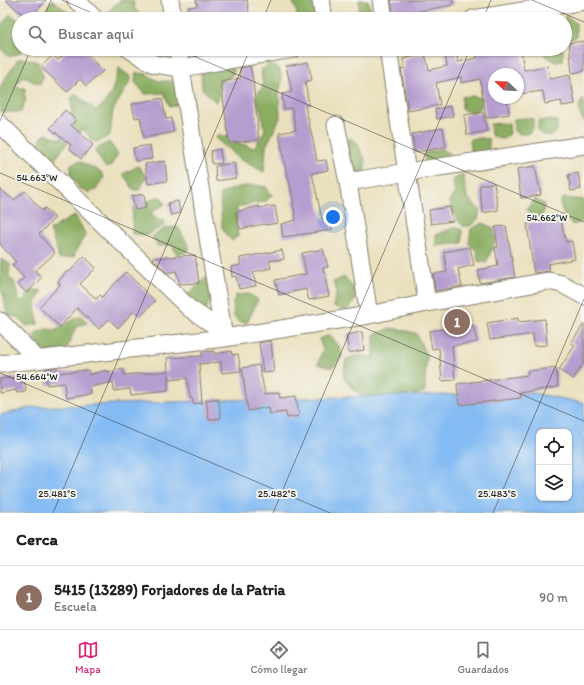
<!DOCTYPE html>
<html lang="es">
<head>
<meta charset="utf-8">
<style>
  body { margin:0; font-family:Itim,sans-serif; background:#f2f2f2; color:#202124 }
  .controls { position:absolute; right:12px; bottom:12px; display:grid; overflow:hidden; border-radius:8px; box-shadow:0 1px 3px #0004 }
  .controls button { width:36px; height:36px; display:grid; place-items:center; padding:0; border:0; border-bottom:1px solid #e0e0e0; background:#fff; color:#202124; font:20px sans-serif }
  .compass { position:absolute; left:488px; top:68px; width:36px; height:36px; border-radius:50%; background:#fff; box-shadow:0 1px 3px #0004; rotate:293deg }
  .you { position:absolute; left:333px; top:217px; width:14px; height:14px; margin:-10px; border:3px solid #fff; border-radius:50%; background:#1a73e8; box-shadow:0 0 0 6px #1a73e833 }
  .badge { display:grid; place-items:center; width:26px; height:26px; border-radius:50%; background:#db2777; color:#fff; font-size:13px; font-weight:700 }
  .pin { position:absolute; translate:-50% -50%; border:2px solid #fff; box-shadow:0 1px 4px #0006 }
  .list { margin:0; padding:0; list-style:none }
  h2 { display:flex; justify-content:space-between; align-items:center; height:52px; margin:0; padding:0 16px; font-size:17px }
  h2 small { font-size:13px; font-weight:400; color:#757577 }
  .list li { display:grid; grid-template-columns:26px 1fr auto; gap:12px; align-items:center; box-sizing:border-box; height:64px; padding:0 16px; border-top:1px solid #e0e0e0 }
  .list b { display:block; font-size:15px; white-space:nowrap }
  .list p { margin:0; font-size:13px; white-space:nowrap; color:#757577 }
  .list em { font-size:13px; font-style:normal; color:#757577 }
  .icon { flex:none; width:22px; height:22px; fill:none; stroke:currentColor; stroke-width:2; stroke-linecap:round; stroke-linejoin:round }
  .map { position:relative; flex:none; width:584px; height:513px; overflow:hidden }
  .search { position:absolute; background:#fff; box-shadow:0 1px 3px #0004; left:12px; right:12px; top:12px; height:44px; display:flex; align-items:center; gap:10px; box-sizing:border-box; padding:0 14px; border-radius:22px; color:#757577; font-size:15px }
  .sheet { height:116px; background:#fff }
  nav { display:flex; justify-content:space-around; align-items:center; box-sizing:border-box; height:56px; border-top:1px solid #e0e0e0; background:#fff; font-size:11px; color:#757577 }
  nav a { display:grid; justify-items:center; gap:2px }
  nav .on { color:#db2777 }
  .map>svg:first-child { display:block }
</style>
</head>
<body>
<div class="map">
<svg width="584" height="513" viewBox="0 0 584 513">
  <rect width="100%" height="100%" fill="#f6f6f2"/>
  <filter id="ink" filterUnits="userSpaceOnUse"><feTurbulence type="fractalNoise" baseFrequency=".025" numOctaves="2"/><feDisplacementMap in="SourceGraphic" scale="8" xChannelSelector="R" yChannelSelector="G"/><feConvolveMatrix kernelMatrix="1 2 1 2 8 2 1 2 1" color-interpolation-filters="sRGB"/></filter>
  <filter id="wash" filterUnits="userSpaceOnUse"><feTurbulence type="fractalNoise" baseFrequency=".012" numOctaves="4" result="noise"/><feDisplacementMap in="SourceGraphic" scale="16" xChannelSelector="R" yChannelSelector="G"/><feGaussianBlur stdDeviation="0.9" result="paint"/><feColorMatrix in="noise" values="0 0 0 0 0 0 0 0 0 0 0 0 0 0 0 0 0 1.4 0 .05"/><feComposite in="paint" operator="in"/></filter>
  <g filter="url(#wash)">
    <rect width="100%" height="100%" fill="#ebe0bd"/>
    <path fill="#8bad62" stroke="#54643f" d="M52 0 77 19H36L43 14Z
      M120 0H133L135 9 144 19H107L106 17 108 11 120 1Z
      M292 0H312L316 19H295L297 12Z
      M359 0H368C370 7 372 13 367 19L351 18 359 9Z
      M10 14C20 20 20 22 17 33L19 38V49H22L20 53 9 57 0 48V27Z
      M566 15 576 23V37L565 44V19H564Z
      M543 49H563V61L556 62 545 56Z
      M18 59H28L38 62 43 76 40 84 32 81 23 76 16 84 20 88H25V92L24 97 26 99 21 112H0V87Z
      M270 64 279 68 282 80 279 92 280 118 266 146 264 172 241 160 215 138 219 134 226 137 232 131 236 142 254 148 265 130 261 112 256 97 263 86 261 70Z
      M232 66 234 70 232 75 219 84V98L216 102 202 89 201 73Z
      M119 68 132 78 113 110 110 135 97 142 92 141 84 129 71 138 53 162 40 156 37 146 42 137 47 134 61 139 73 129 71 98 76 95 96 110 100 108 111 94Z
      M136 73 146 74 158 81H174L181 89 179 104 170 107 164 93 145 94 135 82Z
      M473 96 481 98V107L475 112H468L462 109V97Z
      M584 98V122C579 113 576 107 584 98Z
      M525 118 533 119V129L527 134H520L514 131V119Z
      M548 120 557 121V131L551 136 544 135 538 132V121Z
      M501 123 509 124 510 134 503 139 497 138 491 135 490 124Z
      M350 138 357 143 365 160V170L360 179 353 178 343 148Z
      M481 138 489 139V149L483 154 476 153 470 150V139Z
      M109 142 118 154 110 167H105L94 150Z
      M441 149 450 154 441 164 425 161 424 153Z
      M79 161 101 172 104 177 96 190 88 193 79 188 71 175V164Z
      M138 166 147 177 139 190H134L123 174Z
      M463 174 467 197 480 210 478 219 470 226H463L457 220 449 201 455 193 453 180Z
      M255 185 266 187 272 195 266 201 237 207 236 224 238 236 232 241 227 236 222 227 220 194 238 187Z
      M157 197 162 198 165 204 153 211 151 216 164 221V225L148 235 132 234 133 208Z
      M563 198 584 200V221L573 225 564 217 560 202Z
      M534 199 544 204 542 219 532 216 526 210Z
      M75 215 86 235 77 248 74 257 59 259 57 250 50 230Z
      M483 223 493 228 496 240 486 263 478 261 477 251 469 244 471 229Z
      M178 227 190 248 187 252 177 254 172 245 158 246 152 237 165 228Z
      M455 227 462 230V243L436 246V235Z
      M1 259 10 264 9 279 14 281 19 301 24 300 32 289 42 291 35 305 38 324 27 326 17 317 7 315 4 296 0 289Z
      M209 275 212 297 205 311 187 295Z
      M345 277 354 289 356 299 346 311 333 306 337 291 333 282Z
      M249 294 258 300 247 323 239 322 234 317 233 303 236 295Z
      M81 316 87 323 76 327 66 350 45 352 34 341 36 333 46 329 57 330 69 322Z
      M391 328 416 333 427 357 425 378V391L416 395 410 393 408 398 369 402 353 389 343 377 346 359 358 355 374 358V335Z
      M330 335 340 347 342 357 332 368 318 364 323 349 319 339Z"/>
    <path fill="#84bbf3" stroke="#506c88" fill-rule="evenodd" d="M533 393 584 403V513H0V415L34 407 254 399ZM539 432H569V498H539Z"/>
    <g id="blocks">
      <path fill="#b69dcf" d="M6 0H46L30 19H28Z
        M196 0H247L250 19H189L188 7 197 6Z
        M391 0H453V5L414 12 415 13 394 16Z
        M584 41V71L572 73 569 43Z
        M69 49H82L103 71 86 86 80 79 67 92 41 67 53 55 58 60Z
        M444 49H456L458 62 477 58 476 49H521L524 70 548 66 550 79 570 75 575 104 562 106 561 101 545 104 543 91 518 94V74H494V98H507L509 114 486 118 480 79 461 83V77L436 83 440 105 408 111 401 69 405 68 403 59 425 54 429 70 447 66Z
        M308 62 312 80 305 82 309 105H305L315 150 317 161 326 160 328 170 312 173 322 219 330 218 332 230 283 237 281 224 296 220 293 203 294 202 288 177H287L279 133 296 130 292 108 284 109 282 94 292 92 286 66Z
        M250 66 253 80 259 140 229 143 221 82 241 78 240 68Z
        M162 98 166 119 171 118 174 132 144 138 140 117 135 118 132 104Z
        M451 106 453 116 437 119 435 109Z
        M65 110 76 120 71 125 93 145 81 159 69 148 71 145 50 128Z
        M483 112 487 131 467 135 464 115Z
        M443 128 446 147 415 152 412 134Z
        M150 145 152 159 135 161 133 148Z
        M220 149 222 163 212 164 211 151Z
        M165 161 167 181 148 184 145 164Z
        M234 163 236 178 216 181 215 166Z
        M535 166 541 195 521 198 517 169Z
        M578 173 581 189 571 191 568 175Z
        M494 183 498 210 483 213 479 188H480V185Z
        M0 189 14 200 25 191 42 211 45 208 55 218 39 234 55 253 35 271 42 277 27 293 17 284 24 278 12 265 16 262 0 244Z
        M144 194 146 208 135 210 132 196Z
        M178 201 180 213 171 215 168 203Z
        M259 206V208L275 206 278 223 265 225 264 224 240 229 236 212Z
        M450 207 453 221 431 224 429 210Z
        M560 217 566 242 572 241 575 259 548 264 550 271 534 273 527 224Z
        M506 226 515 277 480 283 478 270 498 266 495 247H498L495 227Z
        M470 247 474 265 458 269 462 286 435 291 433 274 447 272 444 252Z
        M323 249 328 267 323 268 329 296 309 300 306 289 279 295 275 280 306 274 302 253Z
        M282 250 284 259 269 261 271 268 253 272 256 286 239 289 236 276 232 277 231 267 240 265V258Z
        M195 255 199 283 180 284 176 271 167 273 152 258Z
        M84 256 96 268 80 284 96 299 100 295 102 297 126 272 155 301 140 317 134 311 118 328 109 319 99 329 77 308 60 327 39 307 60 285 58 282 67 271 69 272Z
        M518 318V322L545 319 547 345 534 346 533 334 490 340 487 323Z
        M584 324V363L573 379 559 370 575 345 571 343Z
        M473 325 477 342 452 346 455 380 442 381 439 348 432 349 429 331Z
        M362 332 364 350 349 353 346 335Z
        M271 341 274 372 263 373 259 343Z
        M214 351V354L231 351 232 355 238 354 241 371 222 373 221 362 199 364 202 403 193 404 192 398H190L187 378 169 380 167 358 202 356V352Z
        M259 365 265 394 279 392 280 398 296 396 299 416 287 418 286 412 270 414 269 407 248 411 242 368Z
        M57 367V373L88 370 89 375 107 370 108 372 123 369 124 375 168 371V391L131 395 130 389 114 391 113 382 90 387 91 394 66 398 64 383 47 385 46 369Z
        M556 368 558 387 520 393 521 398 459 405 457 384 528 375 527 371Z
        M24 376 26 392 17 393 16 390 0 393V379Z
        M218 398 221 418 209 420 206 400Z"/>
    </g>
  </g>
  <g filter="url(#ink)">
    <use href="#blocks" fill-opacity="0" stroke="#847e6c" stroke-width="1"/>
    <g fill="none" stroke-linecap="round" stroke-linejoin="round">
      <g stroke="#847e6c" stroke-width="19">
        <path id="minor" d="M76 0 95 19
          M170 0 173 19
          M321 0 324 19
          M381 0 384 19
          M473 19 584 1
          M129 49 154 64 181 68 293 49
          M178 49 224 338
          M388 49 427 303
          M0 124 189 308 224 332
          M336 125 348 182 369 315
          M348 182 407 172 584 145
          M0 321 38 360
          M0 364 224 338 369 315 427 303 548 281 562 284 584 296"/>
      </g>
      <use href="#minor" stroke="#fff" stroke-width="17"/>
    </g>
  </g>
  <path fill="none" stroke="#1c1c1c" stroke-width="1" stroke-opacity="0.45" d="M62 0 106 19M532 0 584 22M43 19 51 0M263 19 271 0M483 19 491 0M177 49 584 222M0 121 31 49M0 173 584 421M0 373 330 513M53 513 250 49M273 513 470 49M493 513 584 299"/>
  <g font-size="10" text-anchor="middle" fill="#1c1c1c" stroke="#f6f6f2" stroke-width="4" stroke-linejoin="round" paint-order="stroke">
    <text x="37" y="181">54.663°W</text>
    <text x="547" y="221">54.662°W</text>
    <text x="37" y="380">54.664°W</text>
    <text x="57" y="497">25.481°S</text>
    <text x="277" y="497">25.482°S</text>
    <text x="497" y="497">25.483°S</text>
  </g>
</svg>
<div class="controls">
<button><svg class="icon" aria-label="locate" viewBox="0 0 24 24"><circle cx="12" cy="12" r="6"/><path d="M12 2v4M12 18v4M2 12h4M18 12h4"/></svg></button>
<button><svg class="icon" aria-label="layers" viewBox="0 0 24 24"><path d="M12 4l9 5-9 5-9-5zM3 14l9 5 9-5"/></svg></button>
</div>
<svg class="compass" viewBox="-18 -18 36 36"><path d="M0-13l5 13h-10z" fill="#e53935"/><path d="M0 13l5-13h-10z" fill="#757577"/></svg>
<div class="you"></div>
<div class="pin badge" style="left:457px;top:322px;background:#8d6e63">1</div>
<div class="search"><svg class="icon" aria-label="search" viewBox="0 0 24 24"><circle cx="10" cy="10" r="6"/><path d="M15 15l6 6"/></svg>Buscar aquí</div>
</div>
<section class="sheet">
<h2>Cerca<small></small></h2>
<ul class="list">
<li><span class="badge" style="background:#8d6e63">1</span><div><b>5415 (13289) Forjadores de la Patria</b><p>Escuela</p></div><em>90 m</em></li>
</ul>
</section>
<nav>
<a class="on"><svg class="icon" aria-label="map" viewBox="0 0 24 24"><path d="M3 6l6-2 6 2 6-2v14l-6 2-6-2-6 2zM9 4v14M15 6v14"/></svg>Mapa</a>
<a><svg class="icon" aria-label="directions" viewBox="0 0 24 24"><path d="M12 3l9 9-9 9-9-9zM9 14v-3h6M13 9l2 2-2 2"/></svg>Cómo llegar</a>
<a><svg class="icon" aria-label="saved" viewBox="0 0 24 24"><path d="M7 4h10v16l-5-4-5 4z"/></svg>Guardados</a>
</nav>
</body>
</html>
